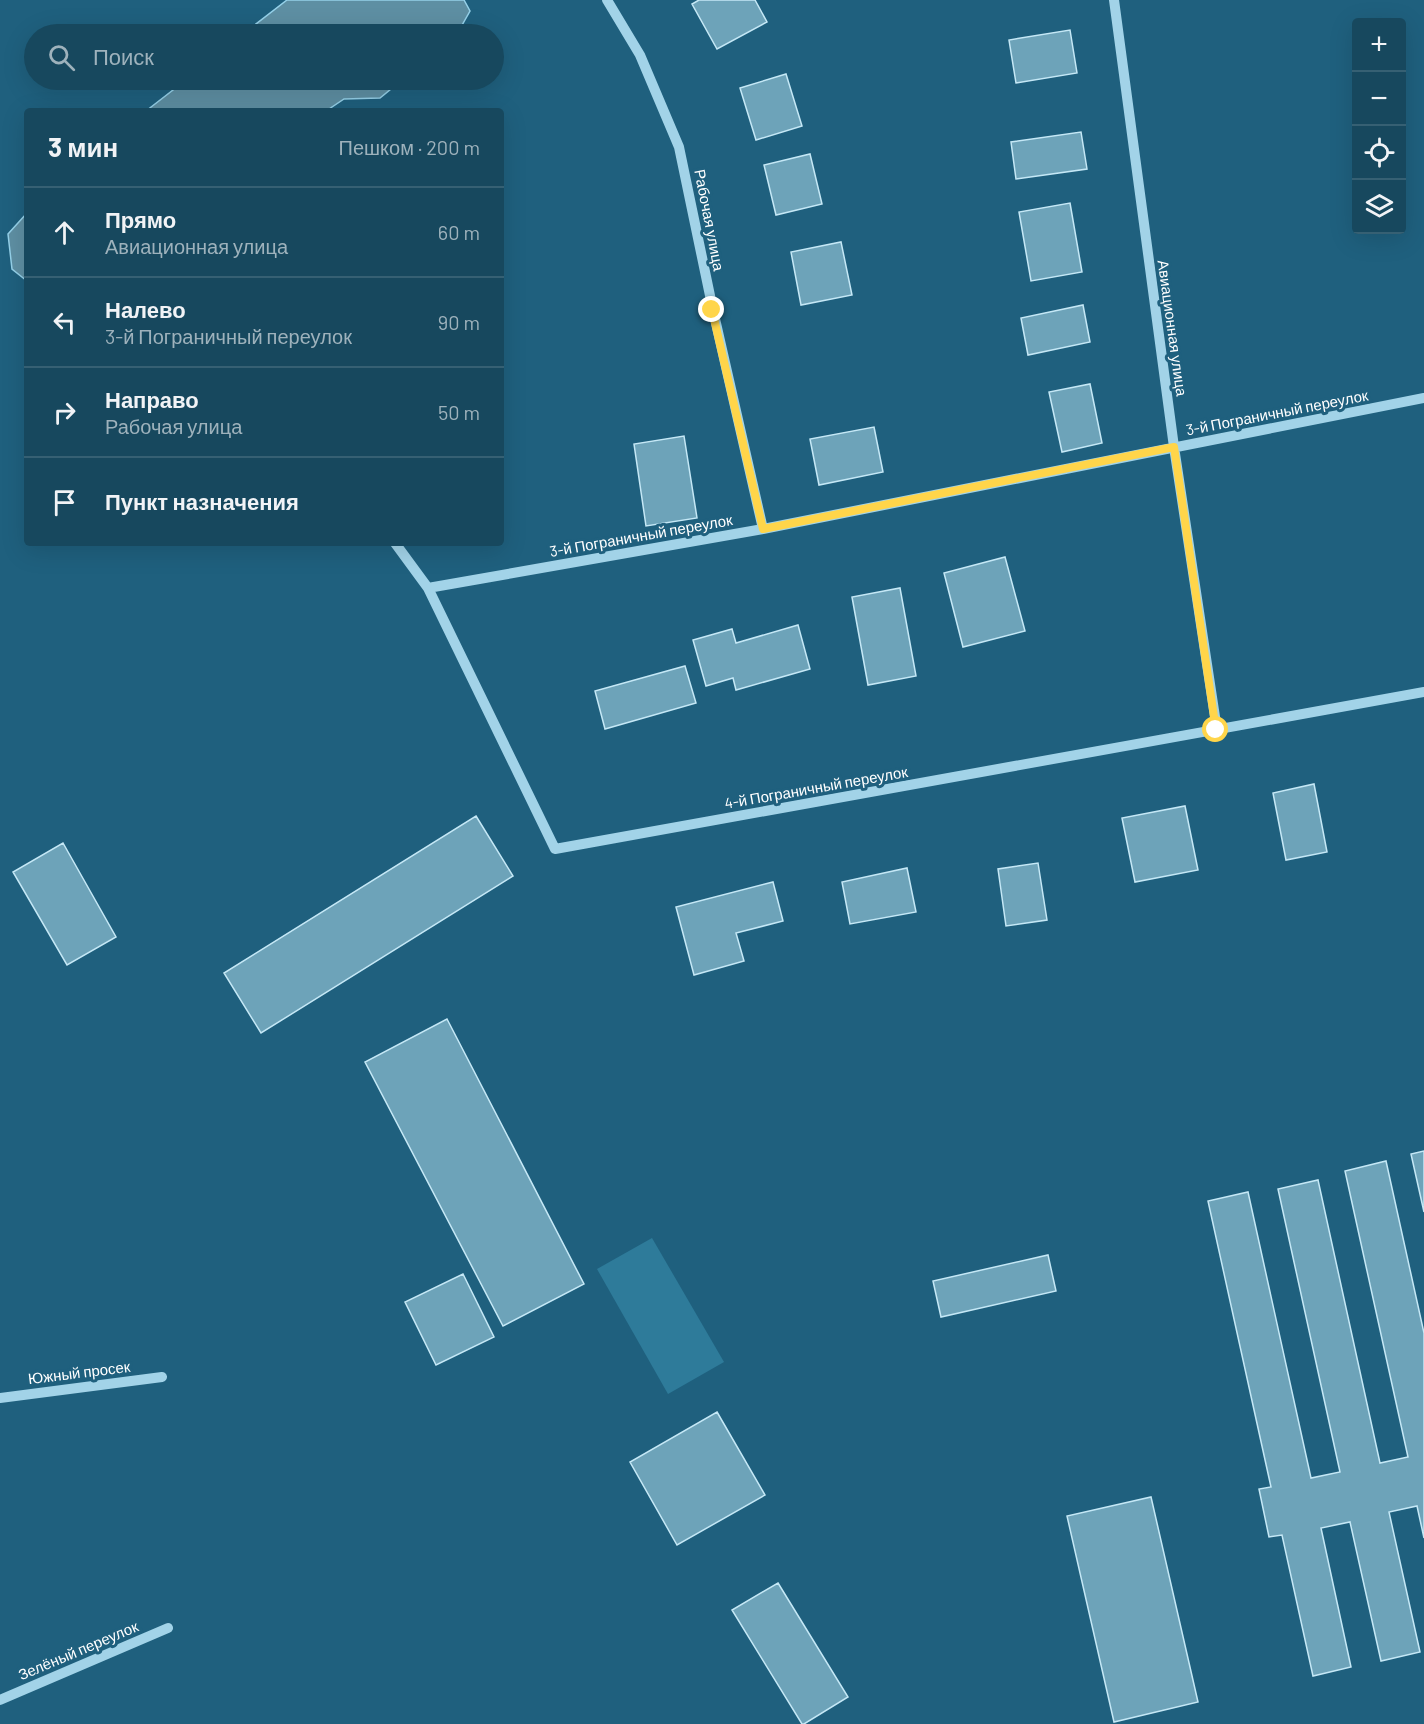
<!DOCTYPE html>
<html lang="ru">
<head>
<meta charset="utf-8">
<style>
  body { margin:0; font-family:Barlow,sans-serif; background:#245267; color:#f1f3f6 }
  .controls { position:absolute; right:18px; top:18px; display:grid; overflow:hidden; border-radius:6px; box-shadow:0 6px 24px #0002 }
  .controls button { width:54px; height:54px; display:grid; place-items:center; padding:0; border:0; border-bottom:2px solid #366073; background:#17485e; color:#f1f3f6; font:30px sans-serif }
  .stop { position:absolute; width:18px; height:18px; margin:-14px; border:4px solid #ffd54a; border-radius:50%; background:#fff }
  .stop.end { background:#ffd54a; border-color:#fff; box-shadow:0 2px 6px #0008 }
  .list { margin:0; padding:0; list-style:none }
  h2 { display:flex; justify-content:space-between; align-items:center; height:78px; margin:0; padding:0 24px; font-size:26px }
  h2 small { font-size:20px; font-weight:400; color:#9eb2bc }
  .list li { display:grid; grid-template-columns:39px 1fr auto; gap:18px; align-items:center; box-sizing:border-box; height:90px; padding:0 24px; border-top:2px solid #366073 }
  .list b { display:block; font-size:22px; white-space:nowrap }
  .list p { margin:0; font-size:20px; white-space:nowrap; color:#9eb2bc }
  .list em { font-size:20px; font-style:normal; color:#9eb2bc }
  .icon { flex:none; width:33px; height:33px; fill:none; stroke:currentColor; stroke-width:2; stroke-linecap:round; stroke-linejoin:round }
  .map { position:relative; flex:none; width:1424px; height:1724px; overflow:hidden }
  .search { position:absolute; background:#17485e; box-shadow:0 6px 24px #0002; left:24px; top:24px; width:480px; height:66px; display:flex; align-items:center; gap:15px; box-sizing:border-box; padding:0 21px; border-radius:33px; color:#9eb2bc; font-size:22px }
  .panel { position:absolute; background:#17485e; box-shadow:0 6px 24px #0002; left:24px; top:108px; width:480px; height:438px; border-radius:6px }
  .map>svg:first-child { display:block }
</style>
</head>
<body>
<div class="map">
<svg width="1424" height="1724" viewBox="0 0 1424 1724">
  <rect width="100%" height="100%" fill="#1f607e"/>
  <path fill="#2e7b9a" d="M652 1238 724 1362 668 1394 597 1269Z"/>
  <path fill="#5e8fa3" stroke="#95d1e9" stroke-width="1.5" d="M287 0H464L470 11 457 34H243Z
    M186 80H402L380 98 344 99 326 111H146Z
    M27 213V281L12 269 8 234Z"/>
  <path fill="#6da3b9" stroke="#c5e8f6" stroke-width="1.5" d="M699 0H755L767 22 717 49 692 4Z
    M1070 30 1077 73 1016 83 1009 40Z
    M786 74 802 126 756 140 740 88Z
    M1081 132 1087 169 1016 179 1011 142Z
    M810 154 822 204 776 215 764 165Z
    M1070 203 1082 272 1031 281 1019 212Z
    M841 242 852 295 801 305 791 252Z
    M1083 305 1090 342 1028 355 1021 318Z
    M1090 384 1102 443 1062 452 1049 392Z
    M874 427 883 472 819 485 810 439Z
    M684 436 697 518 646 526 634 444Z
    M1005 557 1025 631 963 647 944 573Z
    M900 588 916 676 868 685 852 597Z
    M798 625 810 669 736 690 733 678 706 686 693 640 732 629 736 643Z
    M685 666 696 703 605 729 595 691Z
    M1314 784 1327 852 1286 860 1273 793Z
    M1185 806 1198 870 1135 882 1122 818Z
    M476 816 513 876 261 1033 224 973Z
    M63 843 116 937 67 965 13 872Z
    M1038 863 1047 920 1006 926 998 869Z
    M907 868 916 912 850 924 842 882Z
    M773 882 783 921 736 933 744 961 694 975 676 907Z
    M447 1019 584 1284 503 1326 365 1062Z
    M1424 1151V1212L1411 1154Z
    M1386 1161 1424 1333V1538L1417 1506 1389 1512 1420 1652 1381 1661 1350 1522 1321 1528 1351 1667 1313 1676 1282 1535 1269 1537 1259 1489 1271 1487 1208 1201 1248 1192 1311 1478 1340 1472 1278 1189 1318 1180 1380 1463 1408 1457 1345 1171Z
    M1048 1255 1056 1291 941 1317 933 1281Z
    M463 1274 494 1337 436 1365 405 1302Z
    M717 1412 765 1495 677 1545 630 1462Z
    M1151 1497 1198 1702 1114 1722 1067 1516Z
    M778 1583 848 1697 804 1724H802L732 1610Z"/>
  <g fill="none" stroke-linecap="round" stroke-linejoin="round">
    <path stroke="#a2d3e8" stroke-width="10" d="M607 0 640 55 679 147 713 310 763 529
      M1114 0 1174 447 1217 730
      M395 543 428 588 555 849 1424 692
      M428 588 763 529 1424 398
      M0 1398 162 1377
      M0 1700 168 1628"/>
  </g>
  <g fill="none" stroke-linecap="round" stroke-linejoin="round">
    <path stroke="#ffd54a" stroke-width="8" d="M712 310 763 529 1174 447 1216 730"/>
  </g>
  <g text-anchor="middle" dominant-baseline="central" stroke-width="6" stroke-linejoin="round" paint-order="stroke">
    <g font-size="15" fill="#fff" stroke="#1f607e">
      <text transform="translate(710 220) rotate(79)">Рабочая улица</text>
      <text transform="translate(1173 328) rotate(82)">Авиационная улица</text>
      <text transform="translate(1277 412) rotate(-11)">3-й Пограничный переулок</text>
      <text transform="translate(641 535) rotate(-10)">3-й Пограничный переулок</text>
      <text transform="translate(816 787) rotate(-10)">4-й Пограничный переулок</text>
      <text transform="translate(79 1372) rotate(-7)">Южный просек</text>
      <text transform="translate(78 1650) rotate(-23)">Зелёный переулок</text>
    </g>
  </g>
</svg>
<div class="controls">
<button>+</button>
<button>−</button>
<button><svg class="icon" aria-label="locate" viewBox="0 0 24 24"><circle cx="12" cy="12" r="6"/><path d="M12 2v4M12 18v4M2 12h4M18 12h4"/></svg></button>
<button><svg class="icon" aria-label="layers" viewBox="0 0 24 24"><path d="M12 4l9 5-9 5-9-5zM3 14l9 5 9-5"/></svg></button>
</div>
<div class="stop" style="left:1216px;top:730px"></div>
<div class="stop end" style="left:712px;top:310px"></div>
<div class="search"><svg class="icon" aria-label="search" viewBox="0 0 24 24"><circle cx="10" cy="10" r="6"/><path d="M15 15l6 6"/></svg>Поиск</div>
<section class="panel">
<h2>3 мин<small>Пешком · 200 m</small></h2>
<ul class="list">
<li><svg class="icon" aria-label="ahead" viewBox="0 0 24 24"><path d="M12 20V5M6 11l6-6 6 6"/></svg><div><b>Прямо</b><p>Авиационная улица</p></div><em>60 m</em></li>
<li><svg class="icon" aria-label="left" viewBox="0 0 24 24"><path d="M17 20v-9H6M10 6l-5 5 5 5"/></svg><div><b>Налево</b><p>3-й Пограничный переулок</p></div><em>90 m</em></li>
<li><svg class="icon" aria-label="right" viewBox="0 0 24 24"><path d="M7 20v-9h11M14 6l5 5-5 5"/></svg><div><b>Направо</b><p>Рабочая улица</p></div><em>50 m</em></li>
<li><svg class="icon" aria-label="arrive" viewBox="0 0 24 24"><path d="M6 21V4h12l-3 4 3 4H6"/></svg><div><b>Пункт назначения</b></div></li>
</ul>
</section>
</div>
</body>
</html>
